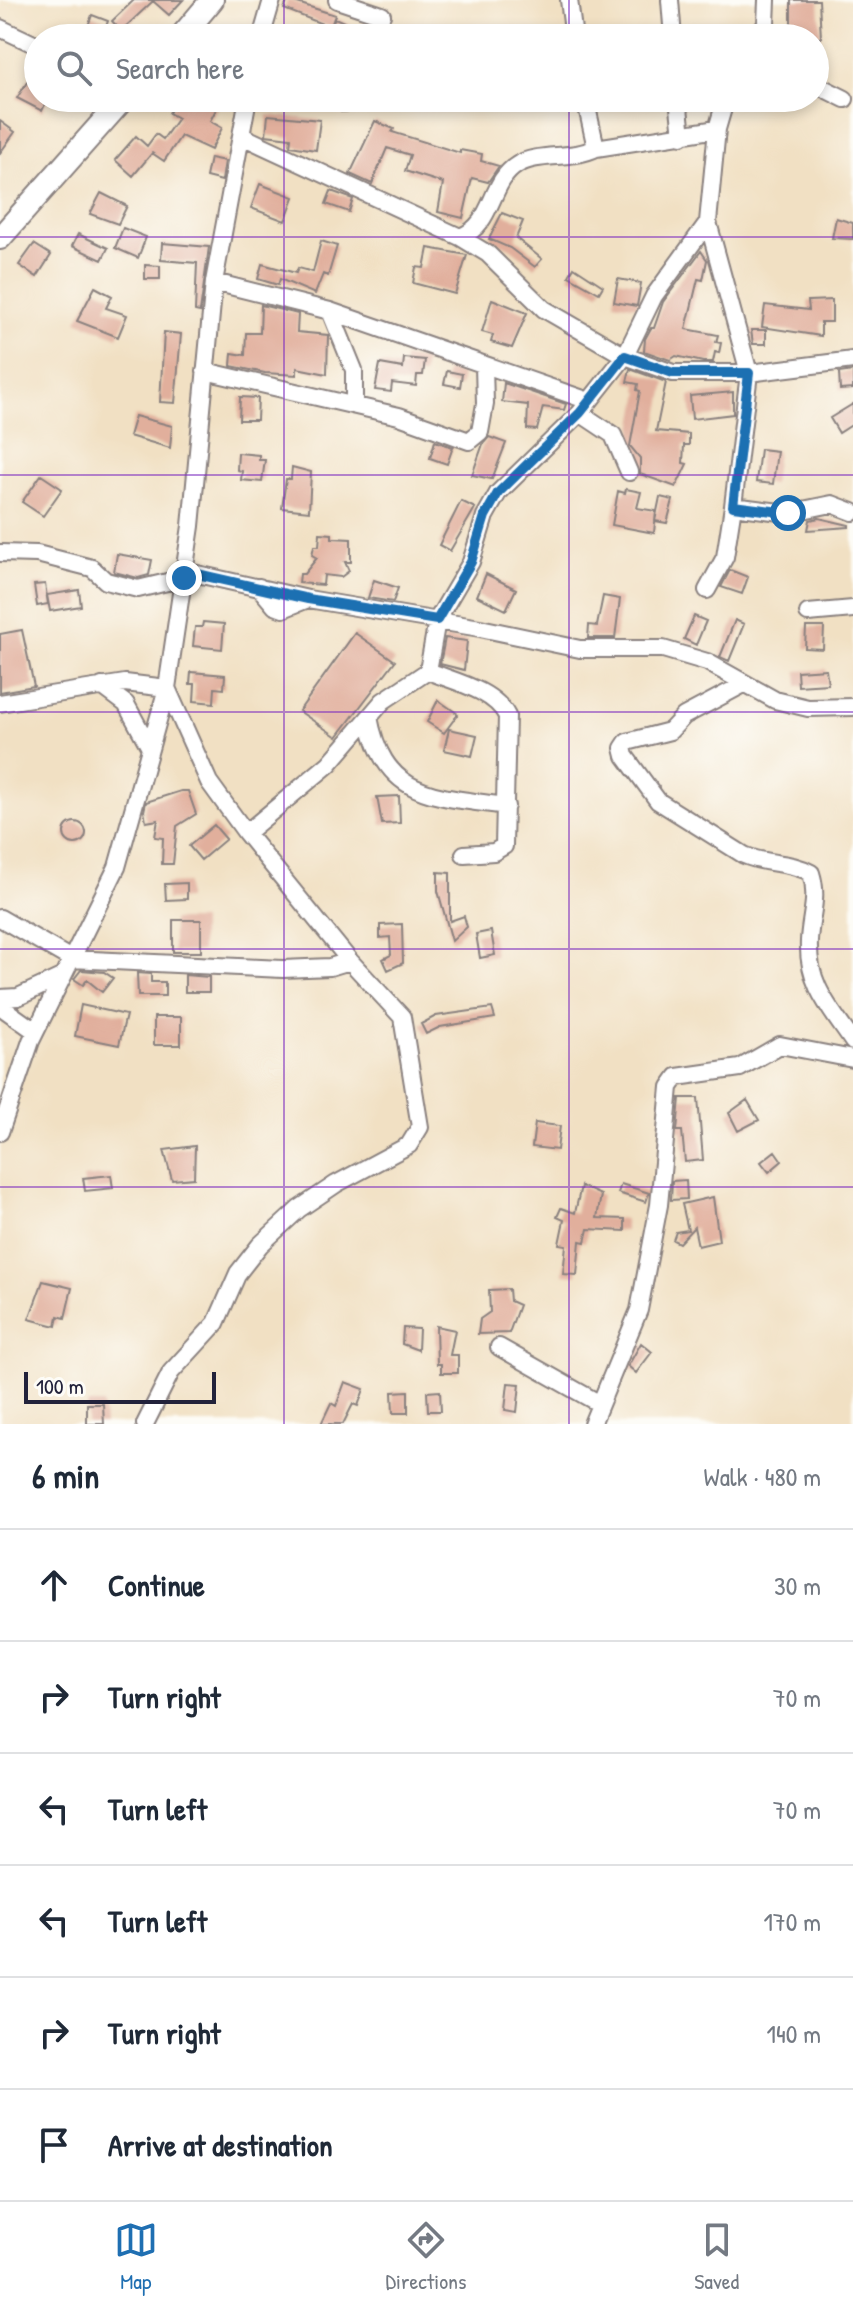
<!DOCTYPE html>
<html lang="en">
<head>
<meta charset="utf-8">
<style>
  body { margin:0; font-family:"Patrick Hand",sans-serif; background:#f6f6f7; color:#1f2937 }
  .scale { position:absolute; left:24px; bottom:20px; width:192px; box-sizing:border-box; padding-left:8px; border:4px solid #22223b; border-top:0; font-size:22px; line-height:28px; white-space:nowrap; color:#22223b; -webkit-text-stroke:6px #fdfcf7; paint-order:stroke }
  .stop { position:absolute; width:24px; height:24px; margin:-18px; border:6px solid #1f6fb2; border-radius:50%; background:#fff }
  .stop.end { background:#1f6fb2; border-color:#fff; box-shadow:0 2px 8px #0008 }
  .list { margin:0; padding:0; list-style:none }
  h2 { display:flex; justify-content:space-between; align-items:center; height:104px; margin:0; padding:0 32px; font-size:34px }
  h2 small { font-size:26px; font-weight:400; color:#747a83 }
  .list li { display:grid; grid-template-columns:52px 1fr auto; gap:24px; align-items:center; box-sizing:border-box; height:112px; padding:0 32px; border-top:2px solid #e0e1e3 }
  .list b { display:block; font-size:30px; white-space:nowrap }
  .list em { font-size:26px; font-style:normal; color:#747a83 }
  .icon { flex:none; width:44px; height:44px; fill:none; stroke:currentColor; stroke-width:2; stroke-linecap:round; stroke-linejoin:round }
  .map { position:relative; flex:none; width:853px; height:1424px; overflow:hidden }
  .search { position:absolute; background:#fff; box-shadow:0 4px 12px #0003; left:24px; right:24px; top:24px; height:88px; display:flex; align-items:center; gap:20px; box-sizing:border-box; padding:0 28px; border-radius:44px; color:#747a83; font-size:30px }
  .sheet { height:776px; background:#fff }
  nav { display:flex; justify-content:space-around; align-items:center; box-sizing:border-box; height:112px; border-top:2px solid #e0e1e3; background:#fff; font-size:22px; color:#747a83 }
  nav a { display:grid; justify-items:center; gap:4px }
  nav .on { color:#1f6fb2 }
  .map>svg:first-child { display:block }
</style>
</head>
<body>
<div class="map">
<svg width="853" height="1424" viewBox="0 0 853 1424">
  <rect width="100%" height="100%" fill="#fdfcf7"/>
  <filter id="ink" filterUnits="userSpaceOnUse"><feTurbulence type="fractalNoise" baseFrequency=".0125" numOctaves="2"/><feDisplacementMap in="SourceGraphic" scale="16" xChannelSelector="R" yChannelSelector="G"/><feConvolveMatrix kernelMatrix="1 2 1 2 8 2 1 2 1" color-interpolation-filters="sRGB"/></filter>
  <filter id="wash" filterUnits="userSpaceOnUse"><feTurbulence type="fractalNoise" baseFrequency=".006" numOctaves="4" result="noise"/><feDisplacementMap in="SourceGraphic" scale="32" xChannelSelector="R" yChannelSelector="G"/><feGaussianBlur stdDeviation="1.8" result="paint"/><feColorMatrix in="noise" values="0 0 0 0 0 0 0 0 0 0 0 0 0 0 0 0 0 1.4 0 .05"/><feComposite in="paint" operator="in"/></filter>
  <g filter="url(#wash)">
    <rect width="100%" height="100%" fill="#f1e0c3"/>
    <g id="blocks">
      <path fill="#e1af9c" d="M134 0H183L169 15 153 1 121 31 112 21Z
        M288 0 335 15 332 23 335 18 353 26 348 38H324L330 27 284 9Z
        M791 0H819L821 38H791Z
        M92 15 108 21 104 32 88 26Z
        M29 79 38 84V98H48L42 111 17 98Z
        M177 98H222L210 121 222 128 211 150 181 136 164 161 152 153 133 176 115 160 136 136 147 146 156 134 163 139 178 118 169 113Z
        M340 98H356L357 111 341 112Z
        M268 115 320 120 316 150 290 146 291 138 266 135Z
        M0 121 15 132 0 153Z
        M375 121 394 129 392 132 460 153V150L482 154 481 161 499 166 488 182 472 178 463 218 438 212 443 183 405 171 410 155 387 148 372 184 350 174Z
        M210 158 225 161 222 181 206 177Z
        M260 184 294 197 285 221 251 208Z
        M331 191 353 199 349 212 326 204Z
        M101 193 127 206 118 224 90 214Z
        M502 213 523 221 516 238 542 259 535 267 510 248 489 239Z
        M836 218 853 223V239L832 238Z
        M123 228 146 237 138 258 115 248Z
        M78 234 108 248 102 260 72 246Z
        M321 241 337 246 328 276 323 274 315 294 280 279 278 285 258 279 262 264 296 273 298 268 313 272Z
        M162 243 209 247 200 312 195 311 197 263 161 260Z
        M34 244 51 255 37 277 19 265Z
        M428 248 467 255 455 294 413 283 416 267 424 268Z
        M701 251 707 260 703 280 698 279 686 329 718 335 716 342 721 343 719 353 715 352 713 362H703L676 356 670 360 644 351 645 339 651 328H654L663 302Z
        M145 265 160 266V279H145Z
        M574 267 603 286 599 293 569 276Z
        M618 279 641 283 637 306 614 302Z
        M95 287 112 296 106 308 127 315 118 337 77 321Z
        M492 299 527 313 512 348 491 342 493 335 482 332Z
        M832 300V322H821V336L762 327 765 305 809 310 808 301Z
        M261 305 298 314 297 332 328 335 327 374 297 368V375L265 373 231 366 232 353 245 355 246 333H260Z
        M751 330H766V344H753Z
        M164 332 181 334 175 403 160 402Z
        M404 358 425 360 423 375H417L416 386 392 383 391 392 375 390 380 364 403 368Z
        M630 369 666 382 656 431 689 434V445H684L683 463 687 464 676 487 640 474V458L630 446 640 391 637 390 638 384 627 382Z
        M447 371 462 374 460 387 444 384Z
        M853 371V389L840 390 839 373Z
        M504 383 566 404 564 410 543 407 537 430 527 429 528 405 502 402Z
        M733 392V414L692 419 690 396Z
        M240 397 258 398 257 420H239Z
        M853 404V424L839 433 830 418Z
        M135 416 172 426 170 448 129 436Z
        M489 437 506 443 492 479 472 475 483 444Z
        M435 441 453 447 447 464 430 458Z
        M760 449 777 451 773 484 756 482Z
        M238 453 259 455V460H265L262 482 241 480 242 471 237 470Z
        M292 467 311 472 309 511 282 508 286 479H291Z
        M41 475 62 489 43 516 22 502Z
        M626 489 641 492 637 508 656 511 654 533 612 525 618 491 625 493Z
        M660 497 673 500 667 523 655 521Z
        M461 501 475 508 450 551 439 545Z
        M819 518 849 525V527L808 530 810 520Z
        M320 533 332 534V538L351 539V562H345L349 571 341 577 324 575 323 585 299 583 300 574H304L317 558 312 555 314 546H319Z
        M117 554 152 560 149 575 138 578 114 572Z
        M730 570 748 577 742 594 721 587Z
        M486 574 516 589 506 610 477 596Z
        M374 580 398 588 393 602 368 598Z
        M45 584 48 604 37 606 34 585Z
        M79 590 81 606 50 611 47 595Z
        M603 596 620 599 615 638H588L589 625 597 626Z
        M694 616 706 621 696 645 684 639Z
        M735 620 744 624 729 661 720 657Z
        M203 622 224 624 222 649 193 646 195 627H202Z
        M806 627H824L823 649 805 648Z
        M22 630 34 686 0 692V634Z
        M355 633 395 661 337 737 299 711Z
        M445 638 467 641 464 670 440 664Z
        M826 669 828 684 798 686 797 671Z
        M191 672 225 675 224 689 215 688 214 703 194 701 195 684H190Z
        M438 700 458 714 444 733 427 722Z
        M449 729 477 735 472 756 444 750Z
        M181 791H188L196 814 177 826 173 864H162L163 838 155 837 158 820 146 822 144 811 146 802Z
        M399 796 400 823 382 824 377 797Z
        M64 833a11 11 0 1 1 22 0a11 11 0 1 1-22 0Z
        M214 825 226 839 201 860 189 846Z
        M438 872 450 873V921L464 916 467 927 452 941 438 891Z
        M187 883V899L166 900 165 884Z
        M173 920H201V952H173Z
        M402 924 403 963 388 970 383 959 391 955 390 937 380 938V925Z
        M491 931 495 955 480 958 476 934Z
        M81 970 104 972 113 978 102 992 87 980 83 985 74 979Z
        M137 973 151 974V982H165V996H138Z
        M185 975 209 977V992H185Z
        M81 1005 126 1015 119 1045 75 1036Z
        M492 1008 495 1018 440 1027 426 1034 421 1024 436 1016Z
        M154 1017H181V1045H154Z
        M680 1098H698L703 1160 685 1162 682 1131H677Z
        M747 1100 759 1120 738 1131 729 1113Z
        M535 1123 560 1126 557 1150 532 1147Z
        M195 1146 194 1178 172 1180 164 1150Z
        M775 1151 782 1161 769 1172 761 1162Z
        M111 1175 113 1188 85 1191 83 1178Z
        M686 1180 687 1199 671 1200 672 1181Z
        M621 1184 649 1193 646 1202 618 1193Z
        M581 1186 601 1195 597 1218 625 1219V1231L588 1229 585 1242 580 1241 577 1275 563 1274 566 1245 559 1244 564 1220 557 1217 561 1208 575 1213Z
        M713 1197 719 1241 698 1246 694 1227 679 1243 673 1240 676 1232 688 1230 682 1204Z
        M43 1281 72 1288 65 1318 58 1316 56 1326 29 1319Z
        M509 1289 510 1301 519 1305 509 1333 478 1334 480 1319 490 1312 489 1290Z
        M436 1326 455 1330 450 1355H458V1373H441V1364H437Z
        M403 1328 419 1329 418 1350 402 1344Z
        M641 1343 652 1352 636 1373 628 1366Z
        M345 1382 364 1389 358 1406 353 1404 343 1424H321L331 1403 336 1406Z
        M508 1383 520 1384 517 1412 505 1410Z
        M408 1391V1413H393L392 1392Z
        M440 1391 441 1411H428L427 1392Z
        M87 1404H103L104 1424H87Z"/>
    </g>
  </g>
  <g filter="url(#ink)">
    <use href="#blocks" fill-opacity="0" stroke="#8a817f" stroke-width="2"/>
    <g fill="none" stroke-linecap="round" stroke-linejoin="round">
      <g stroke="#8a817f" stroke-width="20">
        <path id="minor" d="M337 0 382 15
          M569 0 574 38
          M670 0 673 38
          M0 28 38 46
          M261 38 272 0
          M757 38 766 24 767 0
          M815 84 845 99
          M678 98 682 136
          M242 136 460 237 488 254 544 309 625 356 673 373H749L708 222
          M596 148 717 129
          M460 237C494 225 489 182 517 165 538 152 572 160 596 148L585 98
          M214 282 330 311 589 401
          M330 311 354 370V405
          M853 360 749 373 733 506 788 513 832 504 853 512
          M205 371 399 416 469 441 480 432 485 404 484 365
          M580 413 613 435 629 472
          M0 553 37 554 92 568 106 581 138 589 184 578
          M184 571 308 599 480 628 580 649H663L707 662 775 700 808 708 853 707
          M259 587 275 606 283 609 308 599
          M707 590 725 557 733 506
          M808 613 853 609
          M744 684 684 716 670 731 627 742 623 748 625 756 658 801 744 855C766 865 790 861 811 873 819 898 810 916 809 941 807 985 831 1009 853 1042
          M102 686 126 704 150 748
          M0 703 125 683 167 688 191 526 214 282 248 98
          M369 717C384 800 437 796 506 806
          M246 833 329 764 383 701 428 671
          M464 854 494 852 504 846 507 716C494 690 453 681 428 671L437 620 471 562 485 516 498 493 580 413 625 356 654 296 708 222 717 129 726 98
          M0 918 71 959 283 969 330 967 350 961
          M0 998 18 997 61 977
          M0 1006 35 1031
          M0 1132 31 1041 117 867 167 688
          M499 1347 600 1404
          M145 1424 171 1372 216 1323 238 1273 260 1245 299 1209 336 1184 409 1145 420 1127 402 1017 350 961 246 833 209 782 167 688
          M592 1424 639 1310 659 1205 670 1087 677 1077 740 1068 780 1045 853 1059"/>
      </g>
      <g stroke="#8a817f" stroke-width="26">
        <path id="major" d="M180 38 212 0
          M0 238 124 98"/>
      </g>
      <use href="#minor" stroke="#fff" stroke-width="16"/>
      <use href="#major" stroke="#fff" stroke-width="22"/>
    </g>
  </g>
  <g fill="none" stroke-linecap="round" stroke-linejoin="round" filter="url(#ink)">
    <path stroke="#1f6fb2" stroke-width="10" d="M184 578V571L308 599 437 620 471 562 485 516 498 493 580 413 625 356 673 373H749L733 506 788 513"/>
  </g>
  <path fill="none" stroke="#7b2cbf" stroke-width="2" stroke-opacity="0.55" d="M284 0V38M569 0V38M284 98V1424M569 98V1424M0 237H853M0 475H853M0 712H853M0 949H853M0 1187H853"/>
</svg>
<div class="scale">100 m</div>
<div class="stop" style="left:788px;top:513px"></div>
<div class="stop end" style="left:184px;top:578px"></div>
<div class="search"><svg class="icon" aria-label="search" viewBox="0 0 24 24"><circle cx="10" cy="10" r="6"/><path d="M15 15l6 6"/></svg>Search here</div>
</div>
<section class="sheet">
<h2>6 min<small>Walk · 480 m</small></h2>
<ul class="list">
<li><svg class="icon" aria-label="ahead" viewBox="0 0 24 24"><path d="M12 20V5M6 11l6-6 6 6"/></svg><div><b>Continue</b></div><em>30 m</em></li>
<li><svg class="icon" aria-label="right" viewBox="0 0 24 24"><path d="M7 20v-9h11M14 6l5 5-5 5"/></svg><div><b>Turn right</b></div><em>70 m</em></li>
<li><svg class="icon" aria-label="left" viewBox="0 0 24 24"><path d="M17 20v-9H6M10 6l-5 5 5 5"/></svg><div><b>Turn left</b></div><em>70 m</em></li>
<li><svg class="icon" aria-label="left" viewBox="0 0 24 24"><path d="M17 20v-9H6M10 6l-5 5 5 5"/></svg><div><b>Turn left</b></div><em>170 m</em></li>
<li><svg class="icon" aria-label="right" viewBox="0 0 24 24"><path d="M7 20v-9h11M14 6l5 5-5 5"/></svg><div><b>Turn right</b></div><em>140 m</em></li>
<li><svg class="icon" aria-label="arrive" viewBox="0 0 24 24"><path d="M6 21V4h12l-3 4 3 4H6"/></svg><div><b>Arrive at destination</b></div></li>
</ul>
</section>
<nav>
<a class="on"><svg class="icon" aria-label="map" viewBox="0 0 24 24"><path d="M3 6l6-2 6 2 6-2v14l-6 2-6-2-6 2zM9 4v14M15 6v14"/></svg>Map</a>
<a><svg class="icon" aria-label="directions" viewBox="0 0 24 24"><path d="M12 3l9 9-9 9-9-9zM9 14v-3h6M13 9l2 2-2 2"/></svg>Directions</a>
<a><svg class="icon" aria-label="saved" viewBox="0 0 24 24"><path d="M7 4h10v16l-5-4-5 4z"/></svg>Saved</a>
</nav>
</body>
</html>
